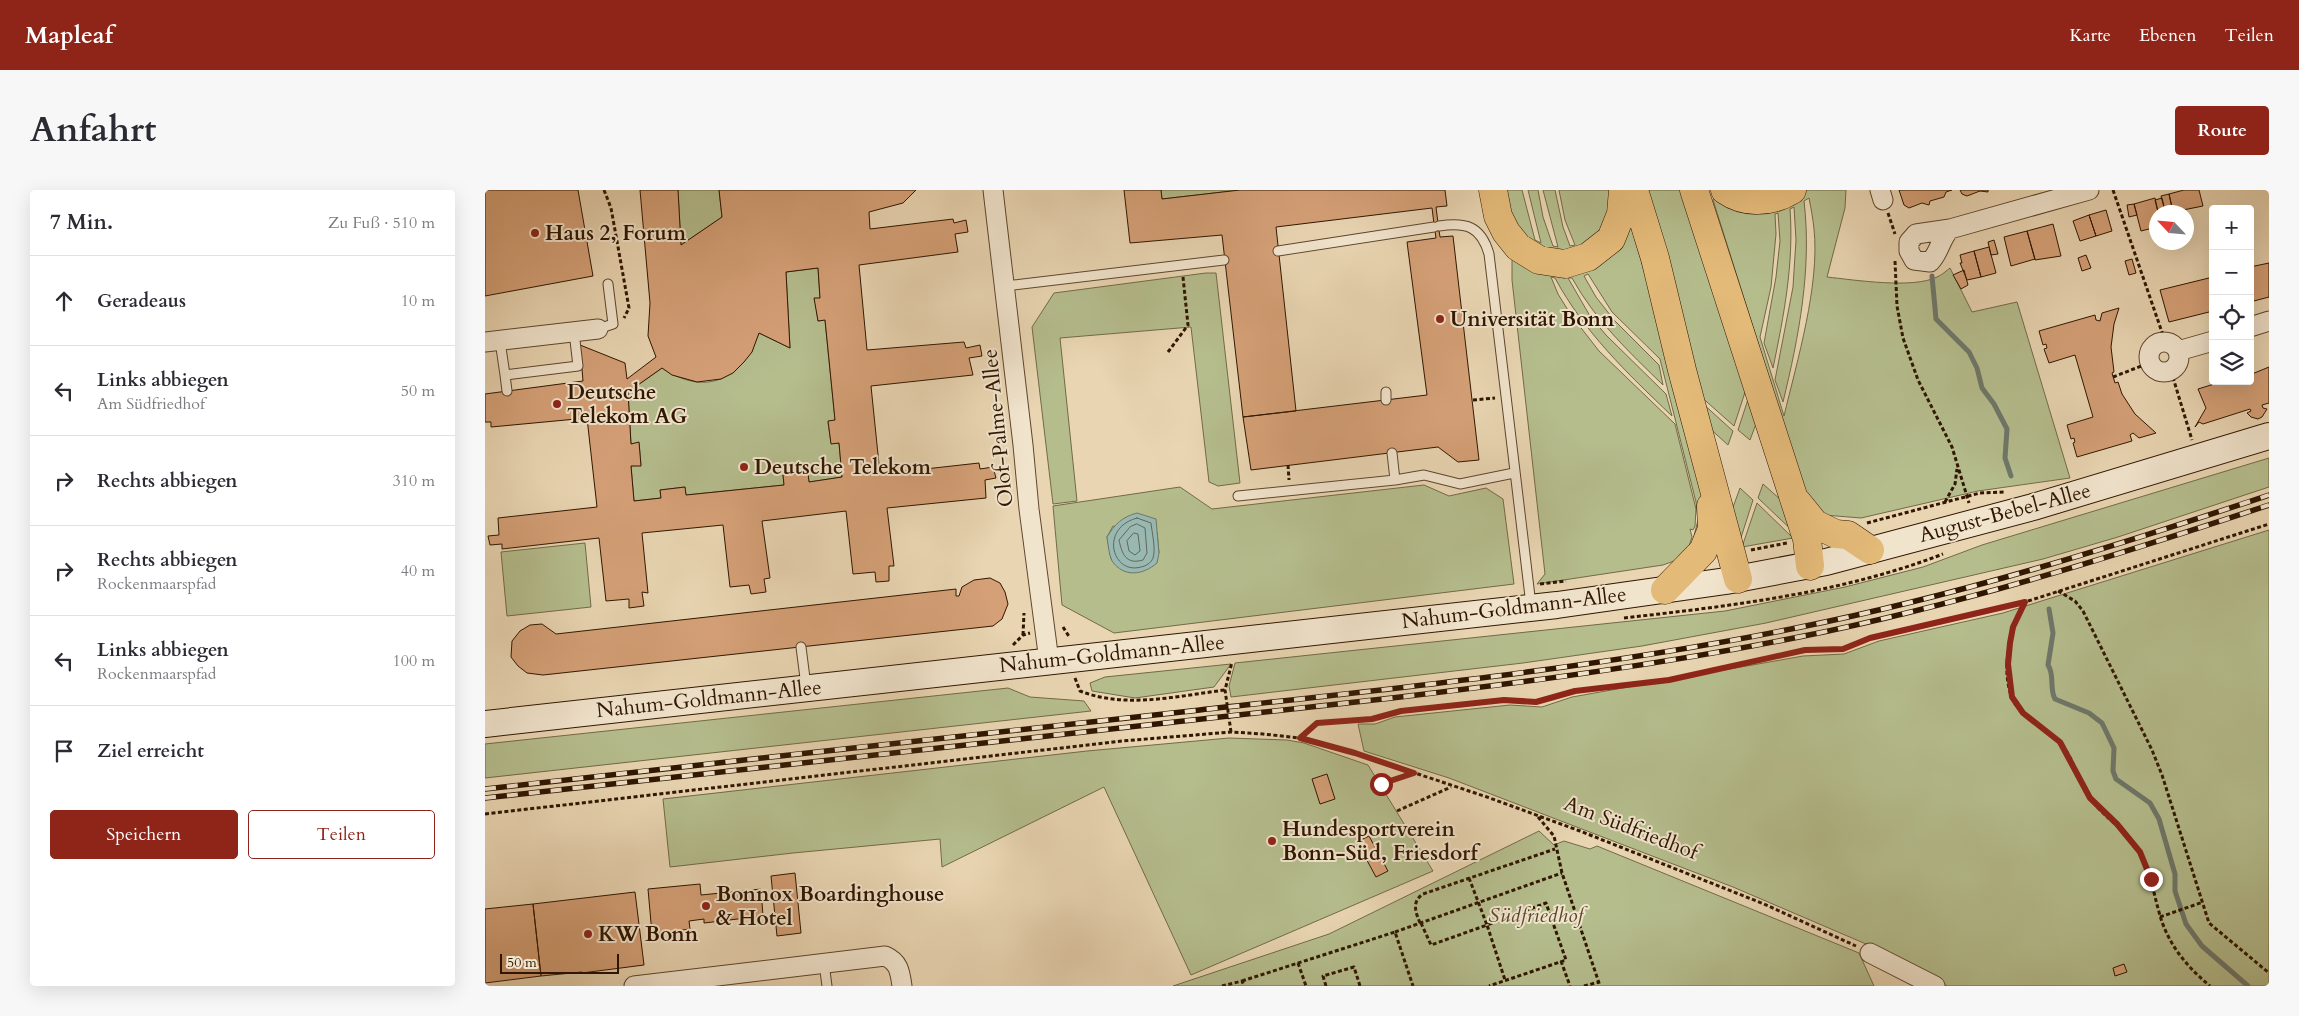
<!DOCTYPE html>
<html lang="de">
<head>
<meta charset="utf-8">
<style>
  body { margin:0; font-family:Cardo,serif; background:#f7f7f7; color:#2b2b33 }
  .controls { position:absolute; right:15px; top:15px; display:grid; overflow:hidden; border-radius:5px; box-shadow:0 5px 20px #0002 }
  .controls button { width:45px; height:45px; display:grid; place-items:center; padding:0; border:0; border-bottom:1px solid #e1e1e2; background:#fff; color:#2b2b33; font:25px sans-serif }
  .compass { position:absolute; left:1664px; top:15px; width:45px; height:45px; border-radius:50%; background:#fff; box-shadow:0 5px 20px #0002; rotate:296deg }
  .scale { position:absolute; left:15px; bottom:12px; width:119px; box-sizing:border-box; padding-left:5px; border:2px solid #301600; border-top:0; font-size:14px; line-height:18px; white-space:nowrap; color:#301600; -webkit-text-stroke:4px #f1e4cd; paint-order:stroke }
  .stop { position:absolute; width:15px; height:15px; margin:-11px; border:4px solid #8f2418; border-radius:50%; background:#fff }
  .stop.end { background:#8f2418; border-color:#fff; box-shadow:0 1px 5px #0008 }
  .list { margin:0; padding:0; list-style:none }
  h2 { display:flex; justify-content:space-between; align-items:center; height:65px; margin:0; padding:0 20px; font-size:21px }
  h2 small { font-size:16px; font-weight:400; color:#7c7c81 }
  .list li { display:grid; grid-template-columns:32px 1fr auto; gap:15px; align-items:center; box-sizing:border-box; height:90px; padding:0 20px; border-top:1px solid #e1e1e2 }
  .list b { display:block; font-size:19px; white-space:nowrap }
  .list p { margin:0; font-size:16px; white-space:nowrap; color:#7c7c81 }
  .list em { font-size:16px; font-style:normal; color:#7c7c81 }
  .actions { display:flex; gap:10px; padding:15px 20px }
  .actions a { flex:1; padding:11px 0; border:1px solid #8f2418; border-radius:5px; text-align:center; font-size:18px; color:#8f2418 }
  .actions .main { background:#8f2418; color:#fff }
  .icon { flex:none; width:28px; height:28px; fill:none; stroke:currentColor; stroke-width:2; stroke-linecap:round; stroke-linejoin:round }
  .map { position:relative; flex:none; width:1784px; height:796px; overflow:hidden; border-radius:5px }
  header { display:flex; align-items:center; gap:30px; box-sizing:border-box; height:70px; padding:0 25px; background:#8f2418; color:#fff }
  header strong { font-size:24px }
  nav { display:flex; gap:28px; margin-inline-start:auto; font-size:18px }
  .intro { display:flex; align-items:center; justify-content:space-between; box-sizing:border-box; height:120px; padding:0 30px }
  h1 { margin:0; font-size:35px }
  .button { padding:12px 22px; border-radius:5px; background:#8f2418; color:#fff; font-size:18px; font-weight:700 }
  main { display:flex; gap:30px; padding:0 30px }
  aside { flex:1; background:#fff; border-radius:5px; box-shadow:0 5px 20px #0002 }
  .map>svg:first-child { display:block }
</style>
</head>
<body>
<header>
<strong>Mapleaf</strong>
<nav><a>Karte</a><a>Ebenen</a><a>Teilen</a></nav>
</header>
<div class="intro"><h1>Anfahrt</h1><a class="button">Route</a></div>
<main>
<aside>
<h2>7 Min.<small>Zu Fuß · 510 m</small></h2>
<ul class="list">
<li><svg class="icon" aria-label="ahead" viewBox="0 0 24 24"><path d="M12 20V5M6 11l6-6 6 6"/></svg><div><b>Geradeaus</b></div><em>10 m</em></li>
<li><svg class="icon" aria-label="left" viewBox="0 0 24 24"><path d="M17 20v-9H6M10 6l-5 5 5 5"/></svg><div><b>Links abbiegen</b><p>Am Südfriedhof</p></div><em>50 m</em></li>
<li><svg class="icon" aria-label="right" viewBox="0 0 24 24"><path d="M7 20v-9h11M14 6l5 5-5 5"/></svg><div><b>Rechts abbiegen</b></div><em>310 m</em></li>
<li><svg class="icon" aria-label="right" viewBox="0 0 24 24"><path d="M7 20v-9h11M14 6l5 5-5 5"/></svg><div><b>Rechts abbiegen</b><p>Rockenmaarspfad</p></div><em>40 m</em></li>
<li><svg class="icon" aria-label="left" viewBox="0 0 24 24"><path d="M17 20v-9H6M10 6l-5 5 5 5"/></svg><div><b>Links abbiegen</b><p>Rockenmaarspfad</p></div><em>100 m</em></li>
<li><svg class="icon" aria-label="arrive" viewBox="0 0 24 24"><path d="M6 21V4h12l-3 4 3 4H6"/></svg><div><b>Ziel erreicht</b></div></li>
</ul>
<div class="actions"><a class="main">Speichern</a><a>Teilen</a></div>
</aside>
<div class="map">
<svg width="1784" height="796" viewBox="0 0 1784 796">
  <rect width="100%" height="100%" fill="#e9d5b2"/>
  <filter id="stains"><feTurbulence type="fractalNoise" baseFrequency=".004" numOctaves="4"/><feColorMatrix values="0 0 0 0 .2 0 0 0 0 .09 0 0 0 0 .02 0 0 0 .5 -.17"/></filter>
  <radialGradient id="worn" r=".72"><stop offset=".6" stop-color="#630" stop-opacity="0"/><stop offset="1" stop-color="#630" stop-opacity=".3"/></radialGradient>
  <path fill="#b5bd8d" stroke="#726a46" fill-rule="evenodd" d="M193 0H234L237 27 196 55Z
    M676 0H755L677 9Z
    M1016 0H1037L1050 50 1056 53 1043 0H1053L1058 27 1068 56 1073 57 1058 0H1070L1078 37 1085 56 1090 55 1080 30 1074 0H1130L1121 43 1080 65 1038 50Z
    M1154 0H1203L1264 190 1249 236 1214 205Z
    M1317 0H1361L1360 18 1342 87C1370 90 1428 99 1452 87 1457 85 1461 81 1465 78L1487 122 1532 112 1585 288 1493 301 1376 328 1327 324 1228 10 1229 7ZM1324 8C1326 18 1328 29 1329 39 1335 95 1312 171 1299 226L1275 147 1286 97 1291 44 1290 24 1293 23 1295 51 1291 87 1279 153 1288 178C1299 125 1309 73 1305 19L1309 17 1311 50 1308 97 1290 190 1298 212C1314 146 1327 78 1319 11Z
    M1145 33 1181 155 1222 324 1208 350 1213 330 1211 312 1175 169 1127 122 1103 84 1099 86 1111 107 1129 130 1174 175 1178 195C1144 162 1110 130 1087 88H1083L1105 126 1121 145 1181 204 1187 226C1142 183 1099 142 1070 88L1066 87 1073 104 1086 125 1114 161 1190 234 1211 319 1210 336 1208 340 1205 339 1207 347 1204 356 1189 371 1178 375 1052 394 1060 384 1027 90V66L1063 83Z
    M333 78 335 108 330 109 333 131 340 130 350 230 343 232 346 253H354L357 287 324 292 323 283 298 285 299 295 201 305 200 297 175 300 176 308 149 311 146 276 156 275 154 253 146 254 143 202 177 178C221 207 256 190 274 143L305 158 301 82Z
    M721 83H731L755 293 733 296 724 292 706 137 575 148 592 311 568 314 547 137 569 103Z
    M1267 197 1275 223 1265 250 1253 240Z
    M1216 212 1248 241 1243 255 1221 235Z
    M1784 268V297L1633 347 1558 369 1281 433 1157 456 1038 473 746 507 744 496 750 473 1240 421 1360 397 1438 377 1497 355Z
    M1278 294 1305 318 1314 347 1273 308Z
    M939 295 964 306 1001 298 1018 309 1029 394 629 443 577 415 568 316 695 297 727 319ZM628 336 672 342 674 363 626 369 622 347Z
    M1255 298 1268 310 1253 357 1243 331Z
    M1272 313 1308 348 1257 357Z
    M1784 340V796H1462L1388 757 1248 697 964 588 879 561 873 534H890L910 527 1025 515 1057 517 1087 507 1318 466 1359 464 1394 451 1518 423Z
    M100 353 106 417 22 426 16 362Z
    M746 474 729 497 650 508 607 501 605 493 620 487Z
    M523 498 545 507 599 511 606 521 0 588V554Z
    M744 548 802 550 819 553 883 575 948 681 706 785 619 597 457 677 455 649 308 663 185 677 178 609 602 561Z
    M1054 641 1069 655 1079 651 1105 659 1112 656 1374 763 1389 796H688L844 744Z"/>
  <path fill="#98b8b1" stroke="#6e776a" d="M652 323 671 329 674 363 672 373C658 385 639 388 627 371 624 365 623 354 622 347 630 334 637 327 652 323Z"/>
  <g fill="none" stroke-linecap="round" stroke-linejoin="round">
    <path stroke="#646758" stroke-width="1" d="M652 328 666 333C667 343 671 359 668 368 666 373 661 376 656 377 627 385 614 338 652 328Z
      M652 334 660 338 662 363 658 370C641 375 637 364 634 350L645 337Z
      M649 343 653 344 655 361 650 365 644 361 642 351Z"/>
    <path stroke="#6e776a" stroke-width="5" d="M1447 86 1451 129 1484 162 1492 178 1497 198 1509 214 1522 239 1520 268 1526 286
      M1564 419 1568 443 1563 475C1570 485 1564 498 1570 509L1604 523 1617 533 1629 558 1628 581 1631 589 1665 613 1674 629 1690 684V701L1701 734 1717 756 1763 796"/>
  </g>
  <path fill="#d5a077" stroke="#301600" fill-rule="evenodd" d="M0 0H93L108 86 0 106Z
    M155 0H193L196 55 237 27 234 0H431L418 13 384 22 385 39 468 29 469 33 481 30 483 42 470 44 473 62 374 75 382 160 479 152 481 158 495 155 497 166 484 168 488 185 386 196 395 284 494 273 495 279 508 277 511 288 500 290 501 308 402 318 409 376H404V391L391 392 390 382 368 384 361 321 277 331 285 388 279 389 281 402 266 404 264 395 245 397 238 335 157 343 163 403 157 402 159 416 144 418V409L121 411 114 348 17 359V354L5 355 3 346 14 345 13 328 112 317 102 228 6 237V232H0V204L98 191 95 155 140 173 142 189 171 167 163 146 165 113ZM333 78 335 108H329L333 131 340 130 350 230 343 231 346 254 354 253 357 287 324 292 323 283 298 285 299 295 201 305 200 297 175 300 176 308 149 311 146 276H156L154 252 146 254 143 202 177 178 187 185 212 192 236 189 248 183 259 172 267 162 274 143 305 158 301 82Z
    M639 0H676L677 9 755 0H960L962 16 951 17 953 33 949 34 947 18 791 37 811 221 758 227 737 45 645 53Z
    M1414 0H1467L1461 2 1459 7 1445 11 1444 15 1437 13 1424 18 1419 15Z
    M1475 0H1503V2L1495 1 1482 6 1477 4Z
    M1699 0H1714L1718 16 1688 22 1684 4Z
    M1684 4 1688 22 1680 21 1676 6Z
    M1670 8 1673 22H1672V37L1656 41 1649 14Z
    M1677 8 1680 21 1673 22 1670 10Z
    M1649 14 1652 25 1644 27 1642 15Z
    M1621 20 1627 41 1611 46 1604 25Z
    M1604 25 1611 46 1595 51 1588 31Z
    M953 33 955 47 968 46 994 270 973 272 953 257 766 280 758 227 942 205 922 52 951 48 949 34Z
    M1568 34 1576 66 1550 70 1542 41Z
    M1542 41 1550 69 1526 76 1519 47Z
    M1509 50 1513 64 1506 65 1503 52Z
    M1504 57 1511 83 1496 87 1489 61Z
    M1489 61 1496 87 1482 90 1475 73H1477L1475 65Z
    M1601 65 1606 78 1597 81 1593 68Z
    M1647 69 1651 83 1644 85 1640 71Z
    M1784 73V107L1765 112V77Z
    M1479 80 1483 95 1476 99 1468 85Z
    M1728 87V121L1684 132 1675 100Z
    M1634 118 1629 134 1626 157 1629 182 1627 183 1630 193 1633 192 1637 204 1650 224 1671 243 1654 248 1648 243 1645 245 1647 251 1592 267 1588 253 1590 252 1589 248 1586 249 1582 235 1608 227 1590 165 1564 173 1559 159 1562 158 1561 154 1558 155 1554 141 1610 125 1611 130 1615 131 1617 123Z
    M1784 177V213L1777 215 1778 218 1782 219 1777 227 1773 229 1766 227 1762 223 1766 221 1765 219 1718 234 1714 232 1710 237 1721 218 1713 199 1739 191H1765V181L1767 184Z
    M505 388 515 393 520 402 523 414 517 429 508 436 58 485 42 483 33 476 26 467 27 451 35 441 45 435 57 434 71 444 471 399V406H474L477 397 489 390Z
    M842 584 850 609 835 614 827 589Z
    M884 646 903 681 891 687 872 652Z
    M310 683 316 743 292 746 286 686Z
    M215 694 216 705 276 699 278 726 219 733V729L204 731 205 739 167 744 163 699Z
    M150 702 159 775 97 783V782L56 786 48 714Z
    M48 714 56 786 0 793V719Z
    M1639 774 1642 782 1630 786 1628 778Z"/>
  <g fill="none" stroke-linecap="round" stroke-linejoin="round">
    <g stroke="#5e462c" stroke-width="11">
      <path id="lane" d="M954 36C981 32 996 36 1004 64L1046 415
        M793 61 949 37
        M520 96 739 70
        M113 139 128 134 123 94
        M15 151 20 185 93 176 89 142
        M20 185 22 201
        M901 202V210
        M907 263 910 290
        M753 306 910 290 939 285 975 294 1029 283
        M316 457 321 496
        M339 773 342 796"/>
    </g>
    <g stroke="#5e462c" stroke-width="21">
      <path id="street" d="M508 0 538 255 544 319 564 471
        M1395 0 1398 10
        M1465 39C1455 49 1455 62 1445 72L1429 70 1424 61V52L1431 44 1465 39 1604 0
        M1765 137 1784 131
        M1664 167a15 15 0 1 1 30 0a15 15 0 1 1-30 0Z
        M0 152 113 139
        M1693 161 1728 151
        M1385 763 1450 796
        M149 796 400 766C414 772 415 782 417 796"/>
    </g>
    <g stroke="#301600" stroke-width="28">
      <path id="secondary" d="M0 534 1072 415 1241 391 1341 372 1548 317 1784 246"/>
    </g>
    <g stroke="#301600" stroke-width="29">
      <path id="highway" d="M1008 0 1013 26 1021 42 1033 57 1054 70 1080 74 1103 67 1126 49 1136 24 1138 0
        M1149 0 1170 68 1197 180 1253 389
        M1209 0 1322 349 1325 376
        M1240 0C1260 14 1286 13 1307 0
        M1313 313 1330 334 1351 344 1363 345 1385 360
        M1180 400 1218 361 1227 339 1226 316"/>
    </g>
    <path stroke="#301600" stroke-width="3" stroke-dasharray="4 2.5" stroke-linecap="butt" d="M119 0 126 18 144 118 139 128
      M1628 0 1680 151
      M1403 23 1410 44
      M1410 71 1412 116 1418 148 1433 190 1467 257 1484 313
      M683 162 703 135 698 87
      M1686 181 1707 250
      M1628 187 1664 173
      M988 210 1010 208
      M803 275 804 290
      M1460 312 1470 294 1472 279
      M1382 333 1495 303 1519 302
      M1266 360 1302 353
      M1055 394 1081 391
      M1573 401 1590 411 1598 421 1667 560 1677 585 1724 733 1784 783
      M1539 412C1526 441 1515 476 1527 508 1535 527 1559 538 1574 552 1588 565 1592 589 1603 605 1616 626 1641 639 1654 661 1665 679 1668 701 1674 722 1682 753 1701 776 1725 796
      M1139 428C1246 416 1357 403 1458 364
      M578 437 585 448
      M538 445 539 423
      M528 455 538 445 545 443
      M590 488 595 501C641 519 692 506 740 500
      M746 542 740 500 747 472
      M815 548 832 533 887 529 916 521 1019 510 1051 512 1090 501 1184 490 1319 460 1358 459 1385 448 1540 412 1784 334
      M896 594 928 583
      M912 621 966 597
      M0 624 637 551 746 542 778 544 815 548 870 563 1002 607 1095 641 1279 714 1371 756
      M1053 627 1069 646 1077 683 1115 796
      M984 688 1002 735 1061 713 1081 770 1004 796
      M1675 727 1718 712
      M935 733C931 723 926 712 938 704L1070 659
      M936 733 946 755 1002 735 1020 790
      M910 742 1077 683
      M1076 771 1085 796
      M813 773 821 796
      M757 791 910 742 928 796
      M737 796 757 791 759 796
      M841 796 838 786 869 777 875 796
      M1099 796 1114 792"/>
    <use href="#lane" stroke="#f1e4cd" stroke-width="9"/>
    <use href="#street" stroke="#f1e4cd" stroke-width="19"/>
    <use href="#secondary" stroke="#f1e4cd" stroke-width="26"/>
    <use href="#highway" stroke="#e4ba79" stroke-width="28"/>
    <g stroke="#301600" stroke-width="5.5">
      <path id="rail" d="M0 599C238 572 477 546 715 520 914 498 1114 478 1311 438 1472 406 1628 357 1784 305
        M0 608 907 508C1043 492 1179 474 1314 447 1474 415 1630 366 1784 315"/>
    </g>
    <use href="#rail" stroke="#f1e4cd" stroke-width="4" stroke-dasharray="11" stroke-linecap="butt"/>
  </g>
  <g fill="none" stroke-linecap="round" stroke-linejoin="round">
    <path stroke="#8f2418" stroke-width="6" d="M896 594 929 583 870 563 815 548 832 533 887 529 916 521 1019 510 1051 512 1090 501 1184 490 1320 460 1358 459 1385 448 1540 412 1528 437 1525 453 1523 474 1527 507 1538 523 1575 552 1605 608 1632 634 1655 662 1666 689"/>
  </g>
  <g fill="#8f2418" stroke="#f1e4cd" stroke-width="2">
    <circle cx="50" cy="43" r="5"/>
    <circle cx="955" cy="129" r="5"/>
    <circle cx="72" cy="214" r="5"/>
    <circle cx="259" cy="277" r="5"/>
    <circle cx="787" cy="651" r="5"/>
    <circle cx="221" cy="716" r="5"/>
    <circle cx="103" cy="744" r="5"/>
  </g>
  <g text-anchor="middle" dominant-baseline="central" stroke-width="4" stroke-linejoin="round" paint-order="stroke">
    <g font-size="21" font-weight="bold" fill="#301600" stroke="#f1e4cd" text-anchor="start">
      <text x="60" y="43">Haus 2, Forum</text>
      <text x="965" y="129">Universität Bonn</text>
      <text x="82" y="202">Deutsche<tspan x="82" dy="24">Telekom AG</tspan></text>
      <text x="269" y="277">Deutsche Telekom</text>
      <text x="797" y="639">Hundesportverein<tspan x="797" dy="24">Bonn-Süd, Friesdorf</tspan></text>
      <text x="231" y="704">Bonnox Boardinghouse<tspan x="231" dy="24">&amp; Hotel</tspan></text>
      <text x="113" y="744">KW Bonn</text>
    </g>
    <g font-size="21" fill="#301600" stroke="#f1e4cd">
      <text transform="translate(513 238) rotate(-96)">Olof-Palme-Allee</text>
      <text transform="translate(1520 323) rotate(-15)">August-Bebel-Allee</text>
      <text transform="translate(1029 418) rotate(-7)">Nahum-Goldmann-Allee</text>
      <text transform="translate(627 464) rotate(-6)">Nahum-Goldmann-Allee</text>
      <text transform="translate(224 509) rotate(-6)">Nahum-Goldmann-Allee</text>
      <text transform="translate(1146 638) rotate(21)">Am Südfriedhof</text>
    </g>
    <g font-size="21" font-style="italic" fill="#58482a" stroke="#f1e4cd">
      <text x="1051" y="725">Südfriedhof</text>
    </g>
  </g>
  <rect width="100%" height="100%" filter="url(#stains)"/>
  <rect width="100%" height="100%" fill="url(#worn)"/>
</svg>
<div class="controls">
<button>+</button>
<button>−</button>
<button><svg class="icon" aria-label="locate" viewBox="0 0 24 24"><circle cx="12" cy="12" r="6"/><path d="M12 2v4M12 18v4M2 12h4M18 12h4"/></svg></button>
<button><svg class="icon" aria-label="layers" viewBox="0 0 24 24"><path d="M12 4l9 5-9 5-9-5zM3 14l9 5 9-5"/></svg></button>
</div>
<svg class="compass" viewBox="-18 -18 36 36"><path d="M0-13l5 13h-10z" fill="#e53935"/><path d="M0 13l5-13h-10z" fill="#7c7c81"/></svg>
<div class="scale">50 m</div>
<div class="stop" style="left:896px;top:594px"></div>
<div class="stop end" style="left:1666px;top:689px"></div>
</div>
</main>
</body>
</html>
